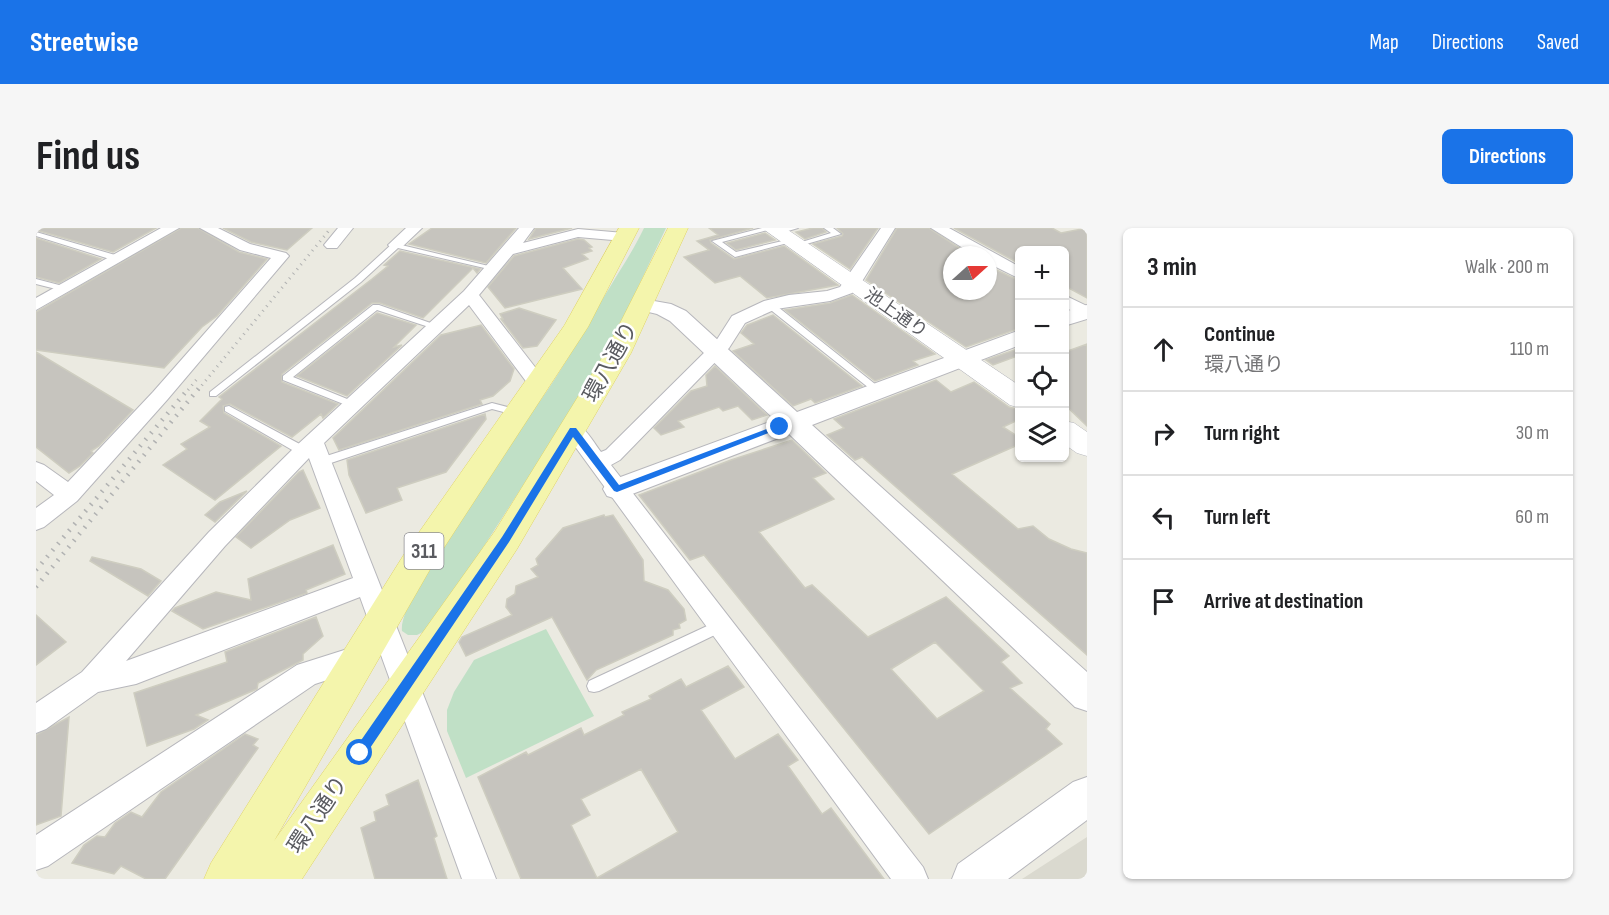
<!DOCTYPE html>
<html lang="en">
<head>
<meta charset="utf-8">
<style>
  body { margin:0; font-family:"Sofia Sans Condensed","Noto Sans JP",sans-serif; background:#f6f6f6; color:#202124 }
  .controls { position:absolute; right:18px; top:18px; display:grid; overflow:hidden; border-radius:9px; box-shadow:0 2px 4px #0004 }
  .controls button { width:54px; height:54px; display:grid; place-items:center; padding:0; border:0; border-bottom:2px solid #e0e0e0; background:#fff; color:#202124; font:30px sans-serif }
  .compass { position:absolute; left:907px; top:18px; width:54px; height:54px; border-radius:50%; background:#fff; box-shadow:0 2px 4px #0004; rotate:69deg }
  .stop { position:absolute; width:18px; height:18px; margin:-14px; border:4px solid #1a73e8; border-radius:50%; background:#fff }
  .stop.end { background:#1a73e8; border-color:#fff; box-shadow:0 2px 6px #0008 }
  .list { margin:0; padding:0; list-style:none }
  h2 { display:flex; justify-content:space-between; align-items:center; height:78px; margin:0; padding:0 24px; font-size:26px }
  h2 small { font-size:20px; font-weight:400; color:#757577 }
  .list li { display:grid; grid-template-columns:39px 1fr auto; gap:18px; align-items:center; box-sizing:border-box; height:84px; padding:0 24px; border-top:2px solid #e0e0e0 }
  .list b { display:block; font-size:22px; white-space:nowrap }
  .list p { margin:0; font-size:20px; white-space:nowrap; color:#757577 }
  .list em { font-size:20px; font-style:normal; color:#757577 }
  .icon { flex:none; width:33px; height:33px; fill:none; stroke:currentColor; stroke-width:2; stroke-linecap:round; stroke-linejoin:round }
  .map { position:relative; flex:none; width:1051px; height:651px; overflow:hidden; border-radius:9px }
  header { display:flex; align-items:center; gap:36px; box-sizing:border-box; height:84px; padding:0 30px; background:#1a73e8; color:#fff }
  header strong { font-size:28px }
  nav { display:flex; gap:33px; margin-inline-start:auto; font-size:21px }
  .intro { display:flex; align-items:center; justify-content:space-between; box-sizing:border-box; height:144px; padding:0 36px }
  h1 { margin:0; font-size:42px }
  .button { padding:15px 27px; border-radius:9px; background:#1a73e8; color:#fff; font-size:21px; font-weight:700 }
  main { display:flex; gap:36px; padding:0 36px }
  aside { flex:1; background:#fff; border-radius:9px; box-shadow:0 2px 4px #0004 }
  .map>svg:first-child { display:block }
</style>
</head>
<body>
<header>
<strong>Streetwise</strong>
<nav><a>Map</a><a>Directions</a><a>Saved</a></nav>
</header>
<div class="intro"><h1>Find us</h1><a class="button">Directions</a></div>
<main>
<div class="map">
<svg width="1051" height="651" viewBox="0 0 1051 651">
  <rect width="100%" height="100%" fill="#ebeae1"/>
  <path fill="#dad9cf" d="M1051 609V651H986Z"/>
  <path fill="#c0e0c6" d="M608 0H630L577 112 545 167 416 368 389 403 381 407H372L366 403C361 366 486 200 513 160 535 127 553 92 574 59 586 39 598 21 608 0Z
    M510 401 558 488 430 550 411 503V482L418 464 438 432Z"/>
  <path fill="#c6c4be" stroke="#cecdc0" stroke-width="1.5" fill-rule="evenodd" d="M0 0H120L77 24 0 2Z
    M145 0H162L203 24 231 31 181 88 166 99 128 140 0 122V84Z
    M187 0H276L251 22 215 14Z
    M396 0H480L450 35 373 16Z
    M500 0H536L493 11Z
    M673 0H717L674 12 675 15 698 31 748 18 802 57 731 70 704 48 679 55 648 29 673 22 661 13 682 7Z
    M777 0H786L790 4 769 11 760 4Z
    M801 0H842L814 41 777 16 806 8 807 6Z
    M861 0H893L934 27H916V63H952V38L984 53V100L930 119 830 52Z
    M918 0H1016L1025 5 1051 0V70L1029 58V22H984V36Z
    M729 5 739 12 700 22 691 15Z
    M0 10 65 31 23 55 0 49Z
    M542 11 548 12 556 19 553 20 556 23 546 26 552 31 527 40 546 61 469 80 452 59 478 28Z
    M364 23 444 41 441 45 437 40 387 90 344 75H336L246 146V154L302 176 287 190 285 186 256 209 194 176 187 178 188 185 245 218 179 272 127 237 151 221 145 216 174 199 164 193 186 171 183 169 336 51 352 38 348 37Z
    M816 67 899 126 877 133 882 137 839 153 749 82 794 75Z
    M483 80 520 92 501 118 487 120 465 91H467L464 86Z
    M341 85 380 97 358 119 366 117 311 168 261 148Z
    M737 87 826 158 779 175 775 171 757 178 697 123 718 116 705 105 711 97Z
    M445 97 478 141 474 153 457 168 444 172 446 176 303 222 297 210 405 107Z
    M1051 116V198L1029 177V124Z
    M984 120V127L957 137 950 132Z
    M0 124 97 182 63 218 55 223 57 225 44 238 33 245 0 219Z
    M679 138 731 187 716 192 702 178 687 183 683 179 642 193 648 199 625 207 618 200 655 163 671 158 670 147Z
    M900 152 915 164 938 154 973 179 984 182V191L967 199 984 210V216L916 246 982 301 997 298 1013 311 1035 321 1051 325V427L826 229 819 232 791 207 808 200 798 191Z
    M449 186 450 191 410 244 361 260 366 272 330 285 313 247 311 232Z
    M756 212 790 245 777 250 798 271 723 304 769 360 776 357 832 409 910 369 973 428 965 434 986 455 974 460 1014 496 1010 501 1026 516 893 606 668 327 654 332 603 267 695 232ZM899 414 948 463 901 491 855 441Z
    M267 242 284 280 254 292 215 320 200 309 263 244Z
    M211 263 179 294 169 287 184 274Z
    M568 287 569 289 577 287 607 332 608 353 632 362 648 381 650 392 643 396 644 400 637 402V407L560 442 551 452 516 389 430 428 423 414 426 409 476 387 470 379 471 371 479 366 480 358 502 349 495 341 502 337 500 331 527 300Z
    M297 317 309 346 270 362 271 365 167 401 136 383 139 380 180 364 215 372 212 351Z
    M56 329 105 341 125 353 112 368 54 333Z
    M0 387 30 414 0 437Z
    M280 389 287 408 267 426V432L222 455 221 461 160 487 172 492 158 501 111 518 98 465 191 434 189 424Z
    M692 438 708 459 665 482 699 531 742 506 762 532 752 538 786 586 795 580 848 651H485L442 549 490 524 492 527 545 500 548 507 588 487 586 484 615 471 613 468 645 451 650 459ZM605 541 642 604 561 650 535 597 554 587 545 571Z
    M33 489 25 588 0 597V507Z
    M209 506 222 511 217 517 222 520 129 651H110L85 638 78 646 36 635 48 617 61 608 69 609 79 595 95 584 106 589 125 564Z
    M382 552 401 608 398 610 411 651H339L325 600 340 593 338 584 353 577 350 567Z"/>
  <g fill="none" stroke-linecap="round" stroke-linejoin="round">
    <g stroke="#b7b7bc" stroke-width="2">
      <path id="service" d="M726 0H739L686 14 700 24 755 11 759 13 699 29 676 13Z
        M749 0H762L742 6 738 4Z
        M788 0H797L805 6 760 19 756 17 795 5Z
        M0 4 86 29 87 31 80 33 0 8Z
        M357 15 461 40 457 42 362 20 325 54 180 168H174V164L319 50Z
        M0 51 23 57 24 59 20 61 0 56Z
        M731 75H737L844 160V164H838L731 79Z
        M337 77H343L406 99 399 101 341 82 257 149 321 175V179H315L247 152V148Z
        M456 175 487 183 488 185 483 188 456 181 289 237H281L280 234 281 231Z
        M193 178 271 220 272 223 271 226H263L189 183V179Z
        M684 392 689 394 691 398 689 402 563 463 558 464 553 463 551 458 553 453Z"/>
    </g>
    <g stroke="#b7b7bc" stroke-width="2">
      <path id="minor" d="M125 0H143L0 82V70Z
        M164 0H182L214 16 250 25 253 28 131 172 41 273 8 299 0 302V280L18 267 0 253V234L8 237 32 254 117 164 235 30 204 22Z
        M302 0H317L301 20H291L288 17Z
        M370 0H386L365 20H355L352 17Z
        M483 0H498L487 15 542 1 588 5 595 9 588 13 542 9 477 26 443 67 509 152 512 156 509 160H495L433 77 288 215 460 651H426L324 369 100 456 62 464 10 501 0 505V475L46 444 173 304 260 218 428 63ZM273 230 317 350 90 433 189 318Z
        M845 0H859L825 55 816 65 794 73 740 81 709 95 693 120 584 232 575 237 887 639 892 651H855L527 202 530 197C547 192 555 211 565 224L570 222 680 113 696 88 728 73 753 67 791 63 804 59Z
        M895 0H913L984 39V51L952 35V27H938Z
        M1028 67 1051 78V90L1028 79Z
        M324 417 334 420 337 429 334 438 279 456 12 638 0 642V607L261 437Z"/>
    </g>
    <g stroke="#b7b7bc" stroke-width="2">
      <path id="tertiary" d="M607 71 635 76 650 83 761 184 984 102V117L776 197 1051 444V483L1039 479 753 206 591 268 581 271 571 268 567 261 571 254 739 192 634 93 621 86 600 81 596 77 600 73Z
        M1051 77V91L1028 98V84Z
        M1051 549V592L972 651H916L922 636 1037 554Z"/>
    </g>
    <g stroke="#b7b8be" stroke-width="1">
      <path id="secondary" d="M726 0H749L984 158V180L974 177Z
        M1028 193 1038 195 1051 204V228L1041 225 1028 216Z"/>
    </g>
    <g stroke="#e0d365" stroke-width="1">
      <path id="primary" d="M583 0H603L552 99 396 338 238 613 459 303 569 125 632 0H652L595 125 481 321 266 651H168L175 635 372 320 528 98Z"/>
    </g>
    <use href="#service" fill="#fff" fill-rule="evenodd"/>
    <use href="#minor" fill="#fff" fill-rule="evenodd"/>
    <use href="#tertiary" fill="#fff" fill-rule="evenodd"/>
    <use href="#secondary" fill="#fff" fill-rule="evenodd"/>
    <use href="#primary" fill="#f4f5ac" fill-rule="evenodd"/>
    <path stroke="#b1b2b2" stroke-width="3" stroke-dasharray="1 5" stroke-linecap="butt" d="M152 162 161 151
      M162 162 295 0"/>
    <path stroke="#b1b2b2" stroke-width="4.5" stroke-dasharray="1.5 7" stroke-linecap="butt" d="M0 342 153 160
      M0 359 163 160"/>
  </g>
  <path fill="#1a73e8" d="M741 197 748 199 581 264 578 263 537 209 473 314 328 529H319V521L466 309 534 200H540L583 257Z"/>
  <g text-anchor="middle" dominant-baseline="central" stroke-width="5" stroke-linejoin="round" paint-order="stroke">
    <g font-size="18" fill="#5a5b60" stroke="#fff">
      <text transform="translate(860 85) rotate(35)">池上通り</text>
    </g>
    <rect fill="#fff" stroke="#8c8c90" stroke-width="1.5" x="368.5" y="305" width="39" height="36" rx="4.5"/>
    <g font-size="21" font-weight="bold" fill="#5a5b60">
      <text x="388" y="323">311</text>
    </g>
    <g font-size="22" fill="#5a5b60" stroke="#fff">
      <text transform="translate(575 134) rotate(-61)">環八通り</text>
      <text transform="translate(282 587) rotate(-56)">環八通り</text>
    </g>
  </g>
</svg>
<div class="controls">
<button>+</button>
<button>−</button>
<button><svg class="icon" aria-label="locate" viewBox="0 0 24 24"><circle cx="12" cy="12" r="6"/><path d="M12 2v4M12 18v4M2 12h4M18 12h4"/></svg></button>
<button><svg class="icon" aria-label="layers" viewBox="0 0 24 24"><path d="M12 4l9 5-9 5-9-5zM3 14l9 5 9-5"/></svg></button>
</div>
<svg class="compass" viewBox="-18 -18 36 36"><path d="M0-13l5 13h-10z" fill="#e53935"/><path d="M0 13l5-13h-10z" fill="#757577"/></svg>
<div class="stop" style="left:324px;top:525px"></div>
<div class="stop end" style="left:744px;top:199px"></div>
</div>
<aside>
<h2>3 min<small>Walk · 200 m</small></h2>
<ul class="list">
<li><svg class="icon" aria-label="ahead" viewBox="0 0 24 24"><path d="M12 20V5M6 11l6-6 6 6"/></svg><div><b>Continue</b><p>環八通り</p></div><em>110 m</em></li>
<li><svg class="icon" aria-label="right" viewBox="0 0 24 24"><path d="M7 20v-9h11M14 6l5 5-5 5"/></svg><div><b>Turn right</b></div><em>30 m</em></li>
<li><svg class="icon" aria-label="left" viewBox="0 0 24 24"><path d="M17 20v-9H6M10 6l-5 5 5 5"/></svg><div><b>Turn left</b></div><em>60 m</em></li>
<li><svg class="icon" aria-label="arrive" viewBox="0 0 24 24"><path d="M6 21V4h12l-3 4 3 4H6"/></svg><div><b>Arrive at destination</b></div></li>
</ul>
</aside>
</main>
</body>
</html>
